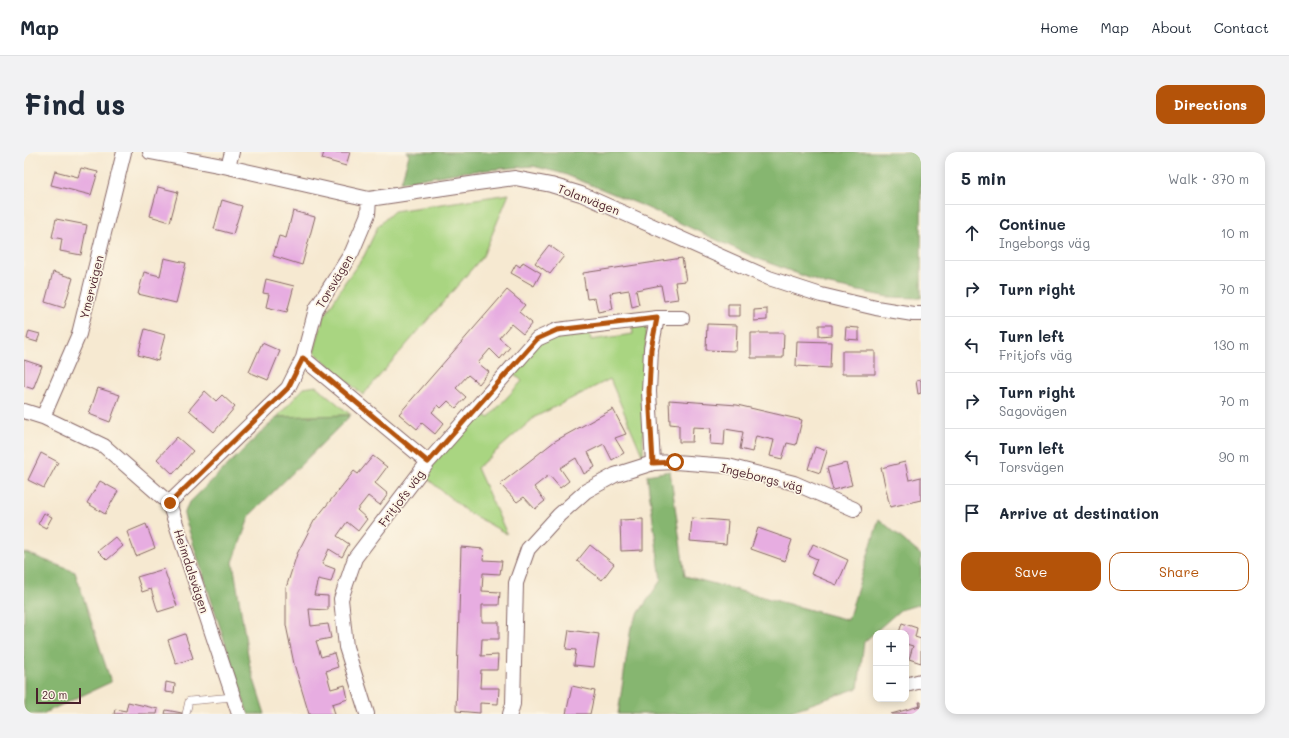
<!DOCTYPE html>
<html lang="en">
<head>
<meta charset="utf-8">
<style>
  body { margin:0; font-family:Mali,sans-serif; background:#f2f2f3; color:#1f2937 }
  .controls { position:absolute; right:12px; bottom:12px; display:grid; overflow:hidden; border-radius:8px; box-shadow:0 2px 10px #0003 }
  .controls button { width:36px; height:36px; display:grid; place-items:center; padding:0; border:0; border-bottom:1px solid #e0e1e3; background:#fff; color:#1f2937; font:20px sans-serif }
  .scale { position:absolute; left:12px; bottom:10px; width:45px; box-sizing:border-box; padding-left:4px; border:2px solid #4a1f2b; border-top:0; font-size:11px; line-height:14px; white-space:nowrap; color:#4a1f2b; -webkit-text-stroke:3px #fcf5e5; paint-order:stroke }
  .stop { position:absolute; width:12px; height:12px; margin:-9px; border:3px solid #b45309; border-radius:50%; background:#fff }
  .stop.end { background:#b45309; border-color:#fff; box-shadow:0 1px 4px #0008 }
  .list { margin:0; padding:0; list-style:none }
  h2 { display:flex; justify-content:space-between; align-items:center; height:52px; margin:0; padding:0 16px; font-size:17px }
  h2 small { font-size:13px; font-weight:400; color:#747a83 }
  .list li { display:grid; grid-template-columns:26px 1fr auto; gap:12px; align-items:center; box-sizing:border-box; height:56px; padding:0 16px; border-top:1px solid #e0e1e3 }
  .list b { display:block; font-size:15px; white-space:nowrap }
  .list p { margin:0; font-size:13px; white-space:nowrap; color:#747a83 }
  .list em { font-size:13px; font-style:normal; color:#747a83 }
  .actions { display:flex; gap:8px; padding:12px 16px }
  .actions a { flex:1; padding:9px 0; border:1px solid #b45309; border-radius:12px; text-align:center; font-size:14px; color:#b45309 }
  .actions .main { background:#b45309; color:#fff }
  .icon { flex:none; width:22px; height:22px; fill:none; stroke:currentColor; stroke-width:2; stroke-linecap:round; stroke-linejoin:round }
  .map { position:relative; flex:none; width:897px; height:562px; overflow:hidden; border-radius:12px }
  header { display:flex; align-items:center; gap:24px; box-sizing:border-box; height:56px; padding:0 20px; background:#fff; border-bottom:1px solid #e0e1e3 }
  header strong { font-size:19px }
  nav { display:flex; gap:22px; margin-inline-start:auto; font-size:14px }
  .intro { display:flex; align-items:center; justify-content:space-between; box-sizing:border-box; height:96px; padding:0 24px }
  h1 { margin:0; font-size:28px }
  .button { padding:10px 18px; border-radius:12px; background:#b45309; color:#fff; font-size:14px; font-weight:700 }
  main { display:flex; gap:24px; padding:0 24px }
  aside { flex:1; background:#fff; border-radius:12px; box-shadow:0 2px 10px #0003 }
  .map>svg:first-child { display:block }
</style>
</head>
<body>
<header>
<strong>Map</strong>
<nav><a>Home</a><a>Map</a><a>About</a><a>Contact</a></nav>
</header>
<div class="intro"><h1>Find us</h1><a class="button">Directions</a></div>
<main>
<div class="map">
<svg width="897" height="562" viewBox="0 0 897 562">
  <rect width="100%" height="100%" fill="#fcf5e5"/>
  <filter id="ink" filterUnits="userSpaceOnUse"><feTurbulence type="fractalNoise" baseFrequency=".025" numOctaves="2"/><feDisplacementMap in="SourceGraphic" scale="8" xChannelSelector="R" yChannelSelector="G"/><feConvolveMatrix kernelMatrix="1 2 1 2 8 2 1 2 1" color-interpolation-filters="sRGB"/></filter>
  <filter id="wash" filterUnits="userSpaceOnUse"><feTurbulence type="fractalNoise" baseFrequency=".012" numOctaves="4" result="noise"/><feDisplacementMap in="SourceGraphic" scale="16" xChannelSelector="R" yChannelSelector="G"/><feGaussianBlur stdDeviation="0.9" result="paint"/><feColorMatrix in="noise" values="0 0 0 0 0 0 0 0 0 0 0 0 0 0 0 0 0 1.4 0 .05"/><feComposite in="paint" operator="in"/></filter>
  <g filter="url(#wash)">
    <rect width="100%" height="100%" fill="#f6e9d1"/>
    <path fill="#a9d581" stroke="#7a7a56" d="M485 42 459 104 339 243 290 200 299 167 321 130 340 104 354 74 370 59Z
      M623 170 620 219 619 305 586 227 511 265 453 316 483 382 442 359 400 324 454 257 464 266 498 229 488 220 513 192 534 183 565 178 567 188 609 182 608 172Z
      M292 234 327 263 253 265 280 236Z"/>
    <path fill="#86b66f" stroke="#686a4d" d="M382 0H897V146L864 145 801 132 732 106 617 53 540 22 509 14 439 20 377 30 385 3Z
      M327 263 226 363 209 410 226 515 241 562H224L160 363 164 352 253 265Z
      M646 319 661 424 824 468 855 367 897 403V452L876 458 840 490 834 536 764 560 765 562H594L607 475 612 465 637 428 623 323Z
      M0 400 51 420 87 530 18 562H0Z"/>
    <g id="blocks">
      <path fill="#e7ade1" d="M300 0H326L322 14 298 7Z
        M57 16 74 20 67 43 27 33 31 19 54 25Z
        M134 35 154 40 146 70 126 64Z
        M198 48 218 54 209 82 190 77Z
        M269 59 291 65 278 113 249 104 255 84 262 86Z
        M32 67 63 73 57 103 36 99 38 87 28 85Z
        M525 93 540 104 526 122 511 111Z
        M140 106 162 111 152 151 114 142 120 120 136 124Z
        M658 106 662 129 651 130 654 147 640 149 637 133 612 138 615 153 608 155 605 138 586 141 589 157 574 160 571 146 563 147 559 121Z
        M499 110 517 121 510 134 487 121 492 112 496 115Z
        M29 120 49 126 40 156 21 150Z
        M242 127 270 134 263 160 242 155 245 142 239 141Z
        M483 138 501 153 495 160 508 171 499 182 487 172 475 186 486 195 476 207 466 197 454 211 465 220 455 232 444 223 432 236 442 245 432 256 424 249 417 256 414 253 408 260 420 271 411 282 398 271 393 277 375 262Z
        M704 152H716V164H704Z
        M743 157V168L730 169V158Z
        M683 172 713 173 712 199 682 198Z
        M795 173H808V183L795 184Z
        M822 175 835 176V188L821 187Z
        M121 177 141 183 134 209 114 203Z
        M5 179 16 182 13 190 3 187Z
        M727 181H760L759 206H727Z
        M773 189 807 190 806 216 772 214Z
        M238 191 256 199 244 228 225 220Z
        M818 199H851V222H818Z
        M0 208 18 214 9 237 0 234Z
        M897 228V241L894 242 892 229Z
        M74 236 96 243 86 270 65 262Z
        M181 239 192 249 198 243 211 255 190 280 165 258Z
        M645 248 713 253 778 268 772 293 763 291 758 307 746 304 750 288 732 284 728 300 716 297 719 280 701 277 700 293 686 292 687 276 669 275 668 290H655V273L646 272Z
        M589 257 602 282 591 286 600 301 588 308 580 292 564 300 571 315 560 322 552 306 536 316 545 329 536 336 525 323 510 335 521 349 511 357 500 345 493 350 476 332 531 289Z
        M153 285 169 299 149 322 133 307Z
        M791 295 803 299 796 321 784 317Z
        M17 301 34 310 20 336 4 328Z
        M349 304 363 315 351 331 364 342 356 353 344 344 333 358 343 367 334 379 323 370 313 384 325 392 318 405 305 397 298 412 311 417 307 430 294 427 290 443 304 444V458L285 457 287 474 304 472 307 486 292 489 297 505 310 501 314 515 302 519 307 537 321 533 324 547 308 552 311 562H285L270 512 262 473V436L273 402 290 369 330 319 334 322Z
        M881 310 885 328 897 325V348L866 355 857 316Z
        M822 311 828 333 809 338 803 316Z
        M76 329 94 339 81 362 63 351Z
        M20 361 28 365 22 376 14 372Z
        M668 366 704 369 702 392 666 389Z
        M619 367V398L597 399 596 368Z
        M122 372 131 396 112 404 103 380Z
        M734 376 768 388 761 409 727 397Z
        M91 385 99 394 83 408 74 399Z
        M789 392 824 408 813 433 787 422 793 407 784 403Z
        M566 393 590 412 578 428 553 409Z
        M437 395 460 397 459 408 478 409 476 422 459 421 458 439 476 440 475 453H458V470H475V487H458L457 504 474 503 473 518H457L456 536H475L474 552 456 551V561L432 559Z
        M140 417 153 454 134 460 127 437 118 440 113 425Z
        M878 471 893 476 891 485 897 487V511L885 507 889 494 882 492V481H875Z
        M545 478 575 482 570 515 550 513 552 498 542 497Z
        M161 482 169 506 152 512 144 488Z
        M142 530 151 532 150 541 141 540Z
        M548 534 571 539 566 562H542Z
        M104 550 134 557 133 562H90L91 557 102 559Z
        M895 550H897V562H867L896 554Z
        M142 558 158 561V562H141Z"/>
    </g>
  </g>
  <g filter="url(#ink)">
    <use href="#blocks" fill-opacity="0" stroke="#866665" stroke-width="1"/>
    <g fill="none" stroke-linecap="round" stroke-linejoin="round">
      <g stroke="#866665" stroke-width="8">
        <path id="service" d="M162 562 165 549 209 545"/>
      </g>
      <g stroke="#866665" stroke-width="16">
        <path id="minor" d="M126 0 204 15 345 47 453 31 491 26 527 33 557 42 745 126 797 143 852 156 889 162H897
          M204 15 208 0
          M279 206 404 310
          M0 259 19 265 80 294 145 351 215 562
          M19 265 55 182 100 0
          M629 311 625 240 627 197 633 166
          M145 351 264 236 279 206 292 157 328 100 344 62 345 47
          M882 533 897 529
          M343 562 322 495 317 447 331 406 404 310 513 187 533 178 633 166H658
          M486 562 489 552 492 431 504 397 535 363 562 339 591 323 629 311 651 310 704 314 770 331 830 357"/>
      </g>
      <use href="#service" stroke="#fff" stroke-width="7"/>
      <use href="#minor" stroke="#fff" stroke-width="14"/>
    </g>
  </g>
  <g fill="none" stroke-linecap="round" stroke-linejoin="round" filter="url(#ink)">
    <path stroke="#b45309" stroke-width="5" d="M146 351 264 236 279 206 404 310 513 187 533 178 633 166 627 197 625 240 629 311 651 310"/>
  </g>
  <g text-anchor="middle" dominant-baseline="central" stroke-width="3.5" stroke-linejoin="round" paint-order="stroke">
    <g font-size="12" fill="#4a1f2b" stroke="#fcf5e5">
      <text transform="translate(565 47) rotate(21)">Tolanvägen</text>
      <text transform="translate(310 129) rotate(-59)">Torsvägen</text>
      <text transform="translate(67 135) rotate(-76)">Ymervägen</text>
      <text transform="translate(738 325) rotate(14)">Ingeborgs väg</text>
      <text transform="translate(377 346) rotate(-53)">Fritjofs väg</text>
      <text transform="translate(168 419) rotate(72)">Heimdalsvägen</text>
    </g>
  </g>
</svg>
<div class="controls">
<button>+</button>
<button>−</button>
</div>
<div class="scale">20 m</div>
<div class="stop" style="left:651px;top:310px"></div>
<div class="stop end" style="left:146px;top:351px"></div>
</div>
<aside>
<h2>5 min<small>Walk · 370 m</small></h2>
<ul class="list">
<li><svg class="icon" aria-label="ahead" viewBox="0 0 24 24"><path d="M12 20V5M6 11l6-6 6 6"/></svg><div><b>Continue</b><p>Ingeborgs väg</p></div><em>10 m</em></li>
<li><svg class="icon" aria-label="right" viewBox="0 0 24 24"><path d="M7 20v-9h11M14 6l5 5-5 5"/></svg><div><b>Turn right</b></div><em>70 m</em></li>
<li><svg class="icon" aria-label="left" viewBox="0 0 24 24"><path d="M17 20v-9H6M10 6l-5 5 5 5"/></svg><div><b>Turn left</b><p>Fritjofs väg</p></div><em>130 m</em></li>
<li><svg class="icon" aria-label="right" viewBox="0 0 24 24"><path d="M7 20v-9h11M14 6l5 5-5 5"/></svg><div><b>Turn right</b><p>Sagovägen</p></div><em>70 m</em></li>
<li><svg class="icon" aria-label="left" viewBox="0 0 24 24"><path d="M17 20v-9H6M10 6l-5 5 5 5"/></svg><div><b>Turn left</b><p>Torsvägen</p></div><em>90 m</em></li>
<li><svg class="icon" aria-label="arrive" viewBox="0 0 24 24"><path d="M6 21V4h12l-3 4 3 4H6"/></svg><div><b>Arrive at destination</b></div></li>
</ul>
<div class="actions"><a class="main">Save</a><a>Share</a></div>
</aside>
</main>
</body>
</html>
